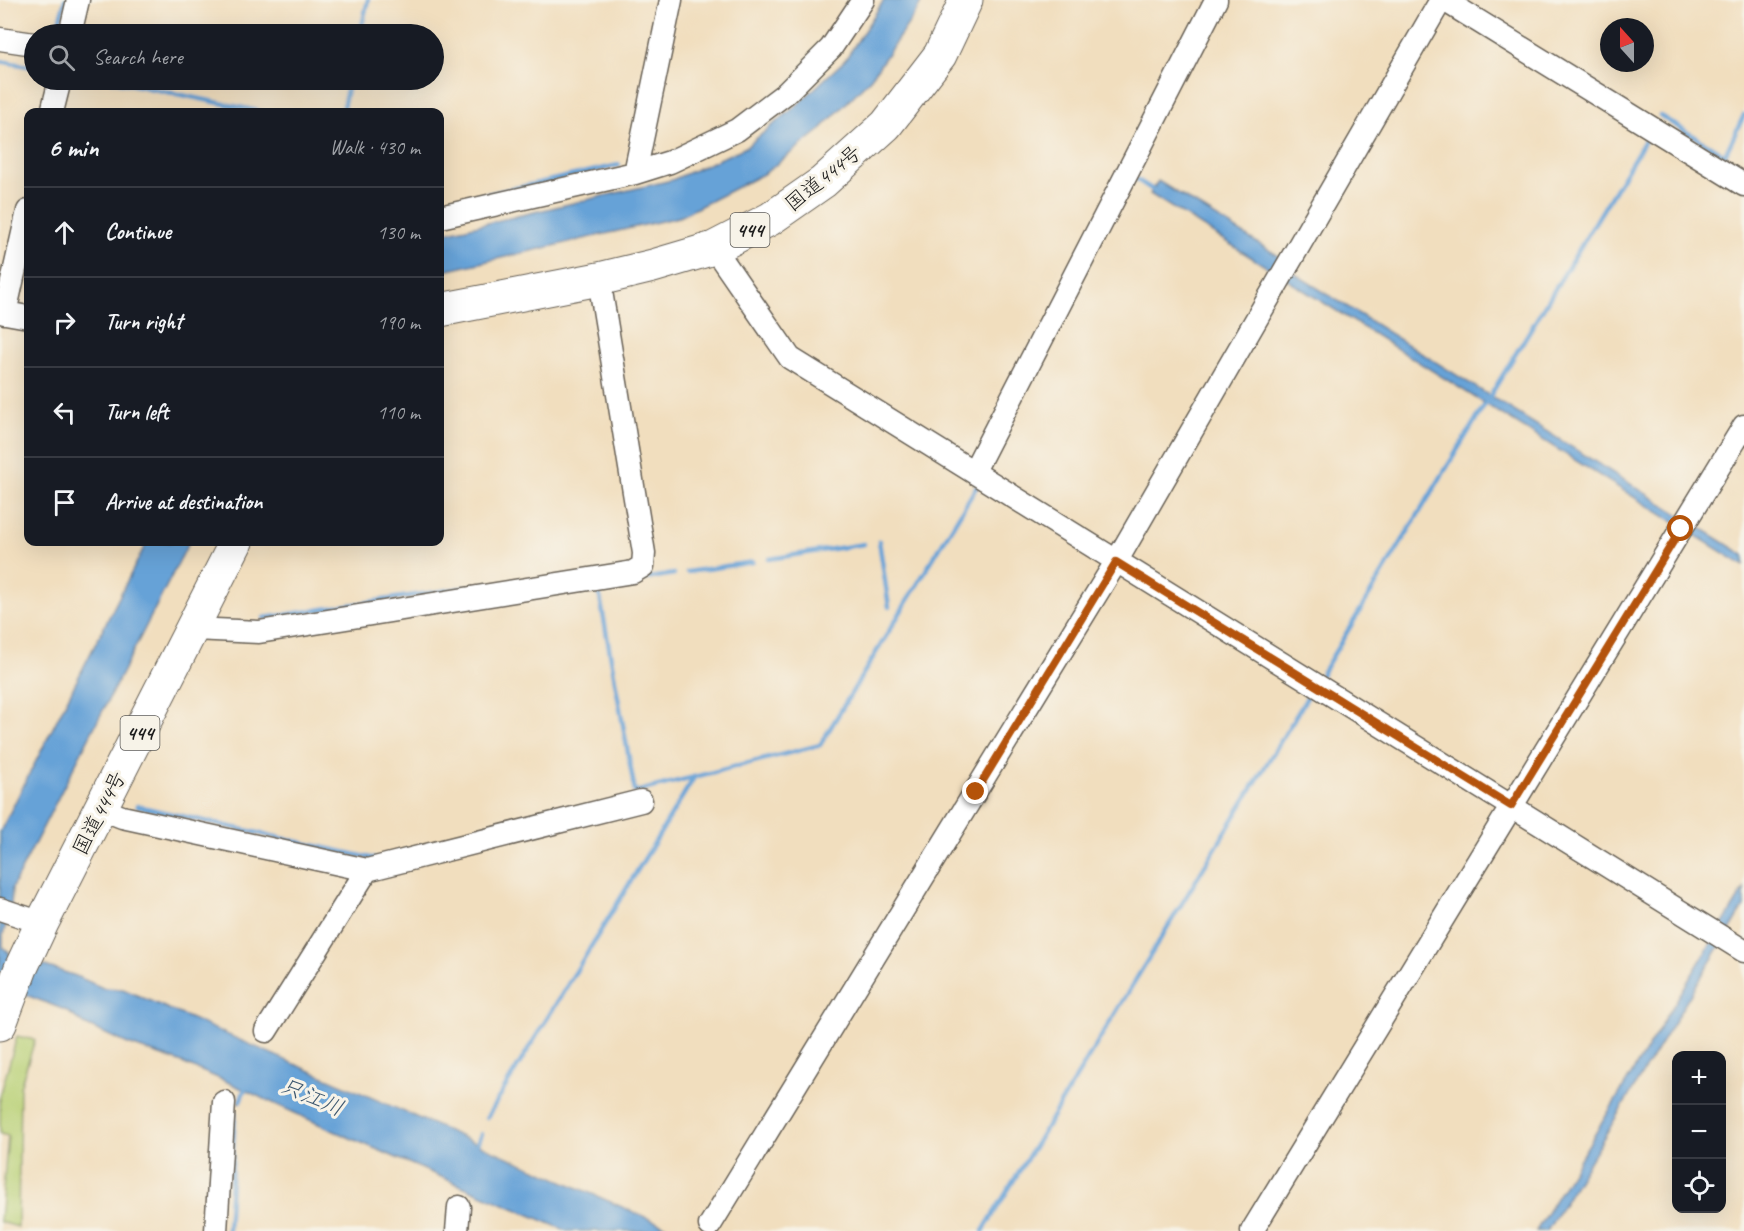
<!DOCTYPE html>
<html lang="en">
<head>
<meta charset="utf-8">
<style>
  body { margin:0; font-family:Caveat,"Klee One",sans-serif; background:#20242c; color:#f1f3f6 }
  .controls { position:absolute; right:18px; bottom:18px; display:grid; overflow:hidden; border-radius:12px; box-shadow:0 6px 24px #0002 }
  .controls button { width:54px; height:54px; display:grid; place-items:center; padding:0; border:0; border-bottom:2px solid #363941; background:#171b24; color:#f1f3f6; font:30px sans-serif }
  .compass { position:absolute; left:1600px; top:18px; width:54px; height:54px; border-radius:50%; background:#171b24; box-shadow:0 6px 24px #0002; rotate:339deg }
  .stop { position:absolute; width:18px; height:18px; margin:-14px; border:4px solid #b45309; border-radius:50%; background:#fff }
  .stop.end { background:#b45309; border-color:#fff; box-shadow:0 2px 6px #0008 }
  .list { margin:0; padding:0; list-style:none }
  h2 { display:flex; justify-content:space-between; align-items:center; height:78px; margin:0; padding:0 24px; font-size:26px }
  h2 small { font-size:20px; font-weight:400; color:#9ea1a6 }
  .list li { display:grid; grid-template-columns:39px 1fr auto; gap:18px; align-items:center; box-sizing:border-box; height:90px; padding:0 24px; border-top:2px solid #363941 }
  .list b { display:block; font-size:22px; white-space:nowrap }
  .list em { font-size:20px; font-style:normal; color:#9ea1a6 }
  .icon { flex:none; width:33px; height:33px; fill:none; stroke:currentColor; stroke-width:2; stroke-linecap:round; stroke-linejoin:round }
  .map { position:relative; flex:none; width:1744px; height:1231px; overflow:hidden }
  .search { position:absolute; background:#171b24; box-shadow:0 6px 24px #0002; left:24px; top:24px; width:420px; height:66px; display:flex; align-items:center; gap:15px; box-sizing:border-box; padding:0 21px; border-radius:33px; color:#9ea1a6; font-size:22px }
  .panel { position:absolute; background:#171b24; box-shadow:0 6px 24px #0002; left:24px; top:108px; width:420px; height:438px; border-radius:12px }
  .map>svg:first-child { display:block }
</style>
</head>
<body>
<div class="map">
<svg width="1744" height="1231" viewBox="0 0 1744 1231">
  <rect width="100%" height="100%" fill="#f7f3e8"/>
  <filter id="ink" filterUnits="userSpaceOnUse"><feTurbulence type="fractalNoise" baseFrequency=".0167" numOctaves="2"/><feDisplacementMap in="SourceGraphic" scale="12" xChannelSelector="R" yChannelSelector="G"/><feConvolveMatrix kernelMatrix="1 2 1 2 8 2 1 2 1" color-interpolation-filters="sRGB"/></filter>
  <filter id="wash" filterUnits="userSpaceOnUse"><feTurbulence type="fractalNoise" baseFrequency=".008" numOctaves="4" result="noise"/><feDisplacementMap in="SourceGraphic" scale="24" xChannelSelector="R" yChannelSelector="G"/><feGaussianBlur stdDeviation="1.35" result="paint"/><feColorMatrix in="noise" values="0 0 0 0 0 0 0 0 0 0 0 0 0 0 0 0 0 1.4 0 .05"/><feComposite in="paint" operator="in"/></filter>
  <g filter="url(#wash)">
    <rect width="100%" height="100%" fill="#f1debe"/>
    <path fill="#b8d075" stroke="#6a7648" stroke-width="1.5" d="M17 1036 35 1040 20 1087 18 1227 0 1222 8 1136 0 1134V1096Z"/>
    <path fill="#66a2d7" stroke="#415f7a" stroke-width="1.5" d="M884 0H922L917 11 871 78 818 132 765 173 679 217 440 272V234L672 180 746 147 796 106 845 60Z
      M1158 181 1282 258 1295 274 1744 555V566L1150 194Z
      M147 542H189L12 888 11 907 3 935V947L11 955 76 976 103 988 123 989C308 1070 492 1152 677 1231H567L334 1131 223 1080 177 1061 128 1044 84 1024 65 1010 0 985V832Z
      M1744 889V907L1720 946 1547 1231H1536Z"/>
    <g fill="none" stroke-linecap="round" stroke-linejoin="round">
      <path stroke="#66a2d7" stroke-width="4.5" d="M56 34 65 0
        M360 34 368 0
        M0 61 34 67
        M110 80 263 112
        M342 112 349 80
        M1660 116 1725 155 1744 115
        M1136 179 1156 192
        M440 205 619 165
        M879 541 889 607
        M769 559 864 544
        M687 572 753 562
        M638 580 674 574
        M600 586H598L635 792
        M264 618 489 584
        M1321 675 1647 137
        M635 792 820 745 977 486
        M137 806 375 859
        M240 1101 247 1084
        M487 1117 695 776
        M474 1151 481 1134
        M228 1231 235 1113
        M983 1231 1308 696"/>
    </g>
  </g>
  <g filter="url(#ink)">
    <g fill="none" stroke-linecap="round" stroke-linejoin="round">
      <g stroke="#676055" stroke-width="25">
        <path id="minor" d="M1444 0 1744 185
          M70 34 78 0
          M0 39 34 44
          M52 112 60 80
          M635 173 671 0
          M440 217 635 173 670 162 737 130 786 93 831 48 863 0
          M714 248 790 358 1744 951
          M0 312 28 317
          M5 313 28 211
          M974 471 1216 0
          M193 629 259 632 633 572 643 566 644 553 599 279
          M102 809 122 817 367 870 641 801
          M0 909 42 923
          M266 1031 367 870
          M710 1225 1116 562 1441 0
          M216 1231 224 1102
          M457 1231 459 1207
          M1252 1231 1744 426"/>
      </g>
      <g stroke="#676055" stroke-width="35">
        <path id="highway" d="M440 310 599 279 653 266 714 248 770 219 823 182 886 125 940 55 966 0
          M0 1024 21 968 42 923 236 542"/>
      </g>
      <use href="#minor" stroke="#fff" stroke-width="22"/>
      <use href="#highway" stroke="#fff" stroke-width="33"/>
    </g>
  </g>
  <g fill="none" stroke-linecap="round" stroke-linejoin="round" filter="url(#ink)">
    <path stroke="#b45309" stroke-width="8" d="M976 792 1116 562 1511 806 1681 529"/>
  </g>
  <g text-anchor="middle" dominant-baseline="central" stroke-width="6" stroke-linejoin="round" paint-order="stroke">
    <g fill="#f7f3e8" stroke="#5e5c59" stroke-width="1.5">
      <rect x="730.5" y="213" width="39" height="34" rx="4.5"/>
      <rect x="120.5" y="716" width="39" height="34" rx="4.5"/>
    </g>
    <g font-size="20" font-weight="bold" fill="#1c1c1c">
      <text x="750" y="230">444</text>
      <text x="140" y="733">444</text>
    </g>
    <g font-size="21" fill="#1c1c1c" stroke="#f7f3e8">
      <text transform="translate(823 178) rotate(-39)">国道444号</text>
      <text transform="translate(99 813) rotate(-63)">国道444号</text>
    </g>
    <g font-size="22" font-style="italic" fill="#3d5870" stroke="#f7f3e8">
      <text transform="translate(312 1097) rotate(23)">只江川</text>
    </g>
  </g>
</svg>
<div class="controls">
<button>+</button>
<button>−</button>
<button><svg class="icon" aria-label="locate" viewBox="0 0 24 24"><circle cx="12" cy="12" r="6"/><path d="M12 2v4M12 18v4M2 12h4M18 12h4"/></svg></button>
</div>
<svg class="compass" viewBox="-18 -18 36 36"><path d="M0-13l5 13h-10z" fill="#e53935"/><path d="M0 13l5-13h-10z" fill="#9ea1a6"/></svg>
<div class="stop" style="left:1681px;top:529px"></div>
<div class="stop end" style="left:976px;top:792px"></div>
<div class="search"><svg class="icon" aria-label="search" viewBox="0 0 24 24"><circle cx="10" cy="10" r="6"/><path d="M15 15l6 6"/></svg>Search here</div>
<section class="panel">
<h2>6 min<small>Walk · 430 m</small></h2>
<ul class="list">
<li><svg class="icon" aria-label="ahead" viewBox="0 0 24 24"><path d="M12 20V5M6 11l6-6 6 6"/></svg><div><b>Continue</b></div><em>130 m</em></li>
<li><svg class="icon" aria-label="right" viewBox="0 0 24 24"><path d="M7 20v-9h11M14 6l5 5-5 5"/></svg><div><b>Turn right</b></div><em>190 m</em></li>
<li><svg class="icon" aria-label="left" viewBox="0 0 24 24"><path d="M17 20v-9H6M10 6l-5 5 5 5"/></svg><div><b>Turn left</b></div><em>110 m</em></li>
<li><svg class="icon" aria-label="arrive" viewBox="0 0 24 24"><path d="M6 21V4h12l-3 4 3 4H6"/></svg><div><b>Arrive at destination</b></div></li>
</ul>
</section>
</div>
</body>
</html>
